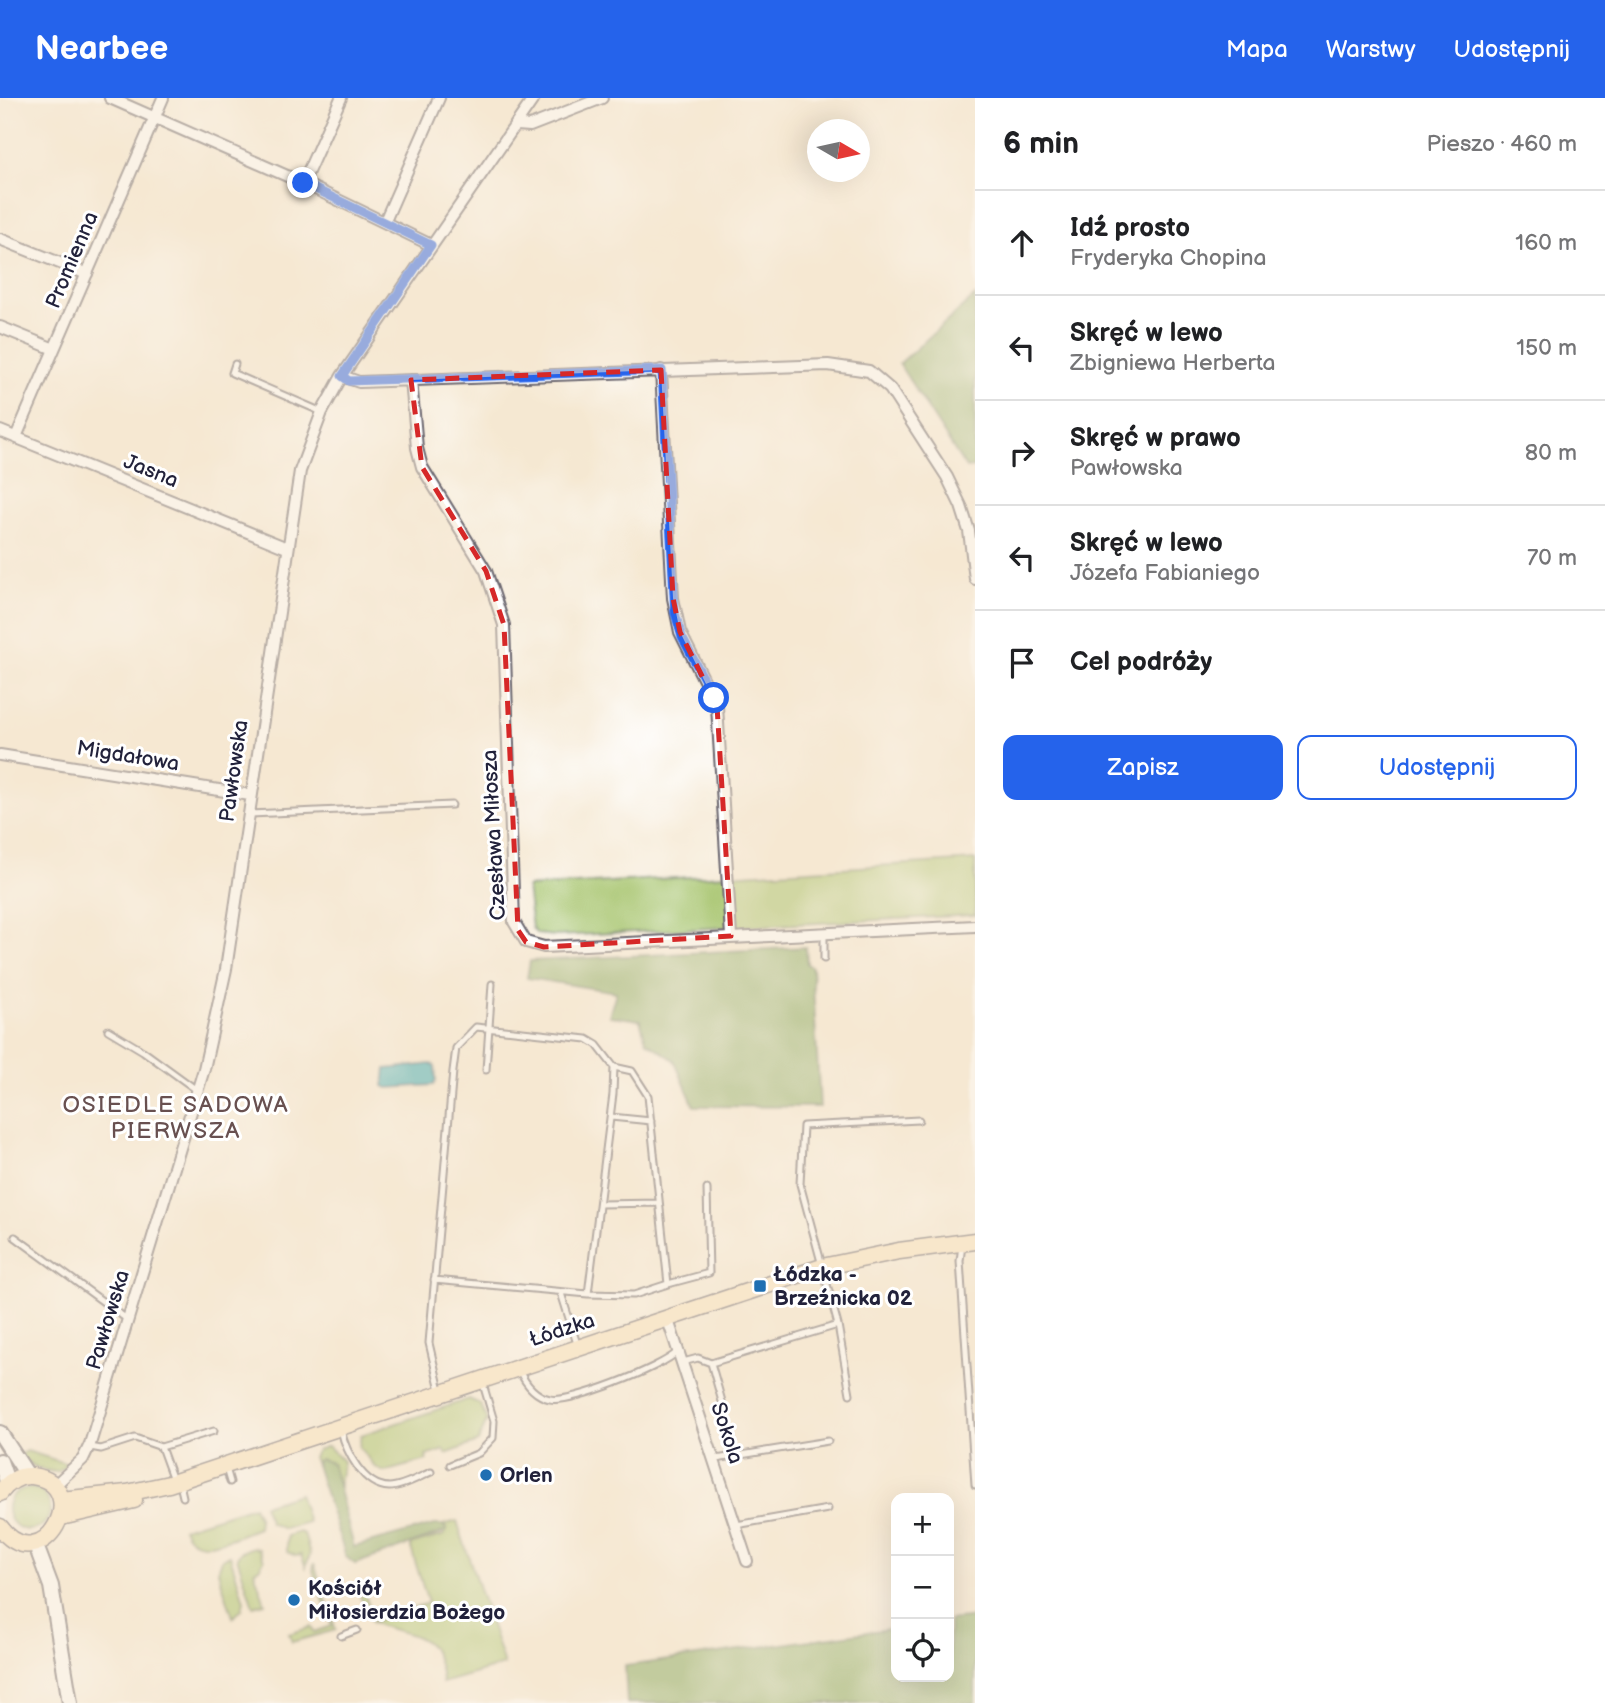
<!DOCTYPE html>
<html lang="pl">
<head>
<meta charset="utf-8">
<style>
  body { margin:0; font-family:"Balsamiq Sans",sans-serif; background:#f2f2f2; color:#202124 }
  .controls { position:absolute; right:21px; bottom:21px; display:grid; overflow:hidden; border-radius:14px; box-shadow:0 7px 28px #0002 }
  .controls button { width:63px; height:63px; display:grid; place-items:center; padding:0; border:0; border-bottom:2px solid #e0e0e0; background:#fff; color:#202124; font:35px sans-serif }
  .compass { position:absolute; left:807px; top:21px; width:63px; height:63px; border-radius:50%; background:#fff; box-shadow:0 7px 28px #0002; rotate:99deg }
  .stop { position:absolute; width:21px; height:21px; margin:-16px; border:5px solid #2563eb; border-radius:50%; background:#fff }
  .stop.end { background:#2563eb; border-color:#fff; box-shadow:0 2px 7px #0008 }
  .list { margin:0; padding:0; list-style:none }
  h2 { display:flex; justify-content:space-between; align-items:center; height:91px; margin:0; padding:0 28px; font-size:30px }
  h2 small { font-size:23px; font-weight:400; color:#757577 }
  .list li { display:grid; grid-template-columns:46px 1fr auto; gap:21px; align-items:center; box-sizing:border-box; height:105px; padding:0 28px; border-top:2px solid #e0e0e0 }
  .list b { display:block; font-size:26px; white-space:nowrap }
  .list p { margin:0; font-size:23px; white-space:nowrap; color:#757577 }
  .list em { font-size:23px; font-style:normal; color:#757577 }
  .actions { display:flex; gap:14px; padding:21px 28px }
  .actions a { flex:1; padding:16px 0; border:2px solid #2563eb; border-radius:14px; text-align:center; font-size:24px; color:#2563eb }
  .actions .main { background:#2563eb; color:#fff }
  .icon { flex:none; width:38px; height:38px; fill:none; stroke:currentColor; stroke-width:2; stroke-linecap:round; stroke-linejoin:round }
  .map { position:relative; flex:none; width:975px; height:1605px; overflow:hidden }
  header { display:flex; align-items:center; gap:42px; box-sizing:border-box; height:98px; padding:0 35px; background:#2563eb; color:#fff }
  header strong { font-size:33px }
  nav { display:flex; gap:38px; margin-inline-start:auto; font-size:24px }
  main { display:flex }
  aside { flex:1; background:#fff }
  .map>svg:first-child { display:block }
</style>
</head>
<body>
<header>
<strong>Nearbee</strong>
<nav><a>Mapa</a><a>Warstwy</a><a>Udostępnij</a></nav>
</header>
<main>
<div class="map">
<svg width="975" height="1605" viewBox="0 0 975 1605">
  <rect width="100%" height="100%" fill="#fff"/>
  <filter id="ink" filterUnits="userSpaceOnUse"><feTurbulence type="fractalNoise" baseFrequency=".0143" numOctaves="2"/><feDisplacementMap in="SourceGraphic" scale="14" xChannelSelector="R" yChannelSelector="G"/><feConvolveMatrix kernelMatrix="1 2 1 2 8 2 1 2 1" color-interpolation-filters="sRGB"/></filter>
  <filter id="wash" filterUnits="userSpaceOnUse"><feTurbulence type="fractalNoise" baseFrequency=".00686" numOctaves="4" result="noise"/><feDisplacementMap in="SourceGraphic" scale="28" xChannelSelector="R" yChannelSelector="G"/><feGaussianBlur stdDeviation="1.57" result="paint"/><feColorMatrix in="noise" values="0 0 0 0 0 0 0 0 0 0 0 0 0 0 0 0 0 1.4 0 .05"/><feComposite in="paint" operator="in"/></filter>
  <g filter="url(#wash)">
    <rect width="100%" height="100%" fill="#f5e8d2"/>
    <path fill="#a5c36b" stroke="#647253" stroke-width="2" d="M975 762V817L556 838 537 836 532 830 527 789Z
      M469 1301 480 1306 487 1322 478 1344 446 1356 444 1352 426 1358 427 1362 384 1374 375 1369 359 1349 361 1337Z
      M328 1348 343 1363 338 1392 336 1378 316 1364 317 1370 313 1359 317 1352Z
      M27 1353 68 1366 57 1374C42 1373 29 1368 20 1357Z
      M8 1411a21 21 0 1 1 42 0a21 21 0 1 1-42 0Z
      M299 1396 308 1424 284 1431 270 1425 263 1407Z
      M253 1408 259 1421 258 1430C235 1438 195 1462 183 1430Z
      M457 1423 504 1567 442 1585C438 1530 410 1541 371 1524L360 1498 364 1494 374 1523 428 1505 410 1447 445 1437 446 1430 443 1427Z
      M299 1434 304 1436 310 1456 306 1469 301 1457 296 1458 287 1454V1438Z
      M253 1449 259 1451 264 1462 259 1470 254 1473 265 1505 253 1508 237 1459 241 1454Z
      M230 1457 244 1503 242 1512 233 1519 218 1473 222 1461Z
      M314 1465 336 1532 292 1544 289 1536 311 1529 314 1534 332 1528 313 1473Z"/>
    <path fill="#84a95f" stroke="#53664d" stroke-width="2" d="M975 198V369L966 370 899 266Z
      M806 849 807 866 812 869 820 1009 694 1008 674 962 646 943 640 922 609 918 616 894 527 880 530 863Z
      M320 1361 332 1365 354 1449 434 1427H443L447 1433 355 1466 346 1459 317 1370 316 1364Z
      M975 1519V1605H627L625 1568 896 1530V1579H949V1522Z"/>
    <path fill="#3aabb5" stroke="#2e6678" stroke-width="2" d="M431 966 435 968 436 983 433 987 388 990 384 988 386 971Z"/>
  </g>
  <g filter="url(#ink)">
    <g fill="none" stroke-linecap="round" stroke-linejoin="round">
      <g stroke="#6c6770" stroke-width="9">
        <path id="service" d="M235 266 232 275 322 314
          M250 716 452 707
          M824 837V861
          M108 932 143 953 198 993
          M486 972 492 886
          M611 1019 651 1023
          M600 1106 659 1105
          M15 1139 128 1222
          M962 1147 960 1163 975 1387
          M434 1182 588 1196
          M668 1186 709 1175 707 1091
          M561 1195 578 1249
          M683 1264 698 1260 711 1265 838 1227
          M711 1265 725 1314
          M519 1272C525 1285 535 1298 550 1301 569 1306 663 1269 677 1254
          M440 1292 429 1245 453 973 456 950 476 929 587 941 597 947 614 969 613 996 588 1196 634 1197 668 1186 648 998 632 973 614 969
          M850 1296 838 1227 800 1086 803 1028 919 1022
          M341 1332C346 1354 363 1388 389 1389 402 1389 419 1379 431 1374
          M90 1349 101 1351 135 1340 161 1349
          M716 1361 828 1343
          M450 1367 479 1355 493 1340 494 1323 483 1286
          M226 1370 230 1384
          M173 1382 161 1349 214 1333
          M180 1386 183 1399
          M736 1427 828 1411
          M341 1538 357 1532"/>
      </g>
      <g stroke="#6c6770" stroke-width="14">
        <path id="minor" d="M110 0 303 85 431 147
          M517 27 530 28 602 0
          M303 85 341 0
          M385 123 439 0
          M0 141 87 176
          M0 229 54 251
          M661 272 673 500 680 534 717 608 731 838
          M342 278 359 284 828 267 869 273 890 291 947 379 961 408 969 433 975 481
          M411 282 417 350 422 369 486 473 504 527 514 824 526 844 544 849 975 828
          M0 333 287 450
          M16 339 163 0
          M0 657 250 697
          M667 1219 747 1463
          M53 1389 83 1361 90 1346 204 971 226 871 300 373 322 314 342 278 534 0"/>
      </g>
      <g stroke="#6c6770" stroke-width="18">
        <path id="tertiary" d="M0 1335 28 1378
          M0 1363 8 1386
          M35 1445 51 1488 70 1605"/>
      </g>
      <g stroke="#6c6770" stroke-width="19">
        <path id="secondary" d="M0 1395C8 1384 19 1377 32 1378 96 1386 42 1486 0 1429
          M61 1402 127 1395 169 1386 822 1169 899 1153 975 1143
          M61 1419 134 1402"/>
      </g>
      <use href="#service" stroke="#fff" stroke-width="5"/>
      <use href="#minor" stroke="#fff" stroke-width="10"/>
      <use href="#tertiary" stroke="#fff" stroke-width="14"/>
      <use href="#secondary" stroke="#fbe6c4" stroke-width="16"/>
    </g>
  </g>
  <g fill="none" stroke-linecap="round" stroke-linejoin="round" filter="url(#ink)">
    <path stroke="#2563eb" stroke-width="9" d="M303 85 431 147 342 278 349 283 662 272 675 515 682 539 714 600"/>
  </g>
  <path d="M0 0H975V1605H0ZM661 272 673 500 680 534 717 608 731 838 544 849 526 844 518 832 504 527 486 473 422 369 411 282Z" fill="#f5e8d2" fill-opacity=".55" fill-rule="evenodd"/>
  <path fill="none" stroke="#d62828" stroke-width="5" stroke-dasharray="14 9" stroke-linejoin="round" d="M661 272 673 500 680 534 717 608 731 838 544 849 526 844 518 832 504 527 486 473 422 369 411 282Z"/>
  <g fill="#1f6fb2" stroke="#fff" stroke-width="2.5">
    <rect x="753" y="1181" width="14" height="14" rx="3.5"/>
    <circle cx="486" cy="1377" r="7"/>
    <circle cx="294" cy="1502" r="7"/>
  </g>
  <g text-anchor="middle" dominant-baseline="central" stroke-width="6" stroke-linejoin="round" paint-order="stroke">
    <g font-size="21" fill="#22223b" stroke="#fff">
      <text transform="translate(72 162) rotate(-67)">Promienna</text>
      <text transform="translate(151 373) rotate(22)">Jasna</text>
      <text transform="translate(128 658) rotate(9)">Migdałowa</text>
      <text transform="translate(234 673) rotate(-82)">Pawłowska</text>
      <text transform="translate(494 737) rotate(-93)">Czesława Miłosza</text>
      <text transform="translate(108 1222) rotate(-73)">Pawłowska</text>
      <text transform="translate(562 1232) rotate(-18)">Łódzka</text>
      <text transform="translate(727 1335) rotate(72)">Sokola</text>
    </g>
    <g font-size="21" font-weight="bold" fill="#22223b" stroke="#fff" text-anchor="start">
      <text x="774" y="1176">Łódzka -<tspan x="774" dy="24">Brzeźnicka 02</tspan></text>
      <text x="500" y="1377">Orlen</text>
      <text x="308" y="1490">Kościół<tspan x="308" dy="24">Miłosierdzia Bożego</tspan></text>
    </g>
    <g font-size="23" letter-spacing="2" fill="#685050" stroke="#fff">
      <text x="176" y="1007">OSIEDLE SADOWA<tspan x="176" dy="26">PIERWSZA</tspan></text>
    </g>
  </g>
</svg>
<div class="controls">
<button>+</button>
<button>−</button>
<button><svg class="icon" aria-label="locate" viewBox="0 0 24 24"><circle cx="12" cy="12" r="6"/><path d="M12 2v4M12 18v4M2 12h4M18 12h4"/></svg></button>
</div>
<svg class="compass" viewBox="-18 -18 36 36"><path d="M0-13l5 13h-10z" fill="#e53935"/><path d="M0 13l5-13h-10z" fill="#757577"/></svg>
<div class="stop" style="left:714px;top:600px"></div>
<div class="stop end" style="left:303px;top:85px"></div>
</div>
<aside>
<h2>6 min<small>Pieszo · 460 m</small></h2>
<ul class="list">
<li><svg class="icon" aria-label="ahead" viewBox="0 0 24 24"><path d="M12 20V5M6 11l6-6 6 6"/></svg><div><b>Idź prosto</b><p>Fryderyka Chopina</p></div><em>160 m</em></li>
<li><svg class="icon" aria-label="left" viewBox="0 0 24 24"><path d="M17 20v-9H6M10 6l-5 5 5 5"/></svg><div><b>Skręć w lewo</b><p>Zbigniewa Herberta</p></div><em>150 m</em></li>
<li><svg class="icon" aria-label="right" viewBox="0 0 24 24"><path d="M7 20v-9h11M14 6l5 5-5 5"/></svg><div><b>Skręć w prawo</b><p>Pawłowska</p></div><em>80 m</em></li>
<li><svg class="icon" aria-label="left" viewBox="0 0 24 24"><path d="M17 20v-9H6M10 6l-5 5 5 5"/></svg><div><b>Skręć w lewo</b><p>Józefa Fabianiego</p></div><em>70 m</em></li>
<li><svg class="icon" aria-label="arrive" viewBox="0 0 24 24"><path d="M6 21V4h12l-3 4 3 4H6"/></svg><div><b>Cel podróży</b></div></li>
</ul>
<div class="actions"><a class="main">Zapisz</a><a>Udostępnij</a></div>
</aside>
</main>
</body>
</html>
